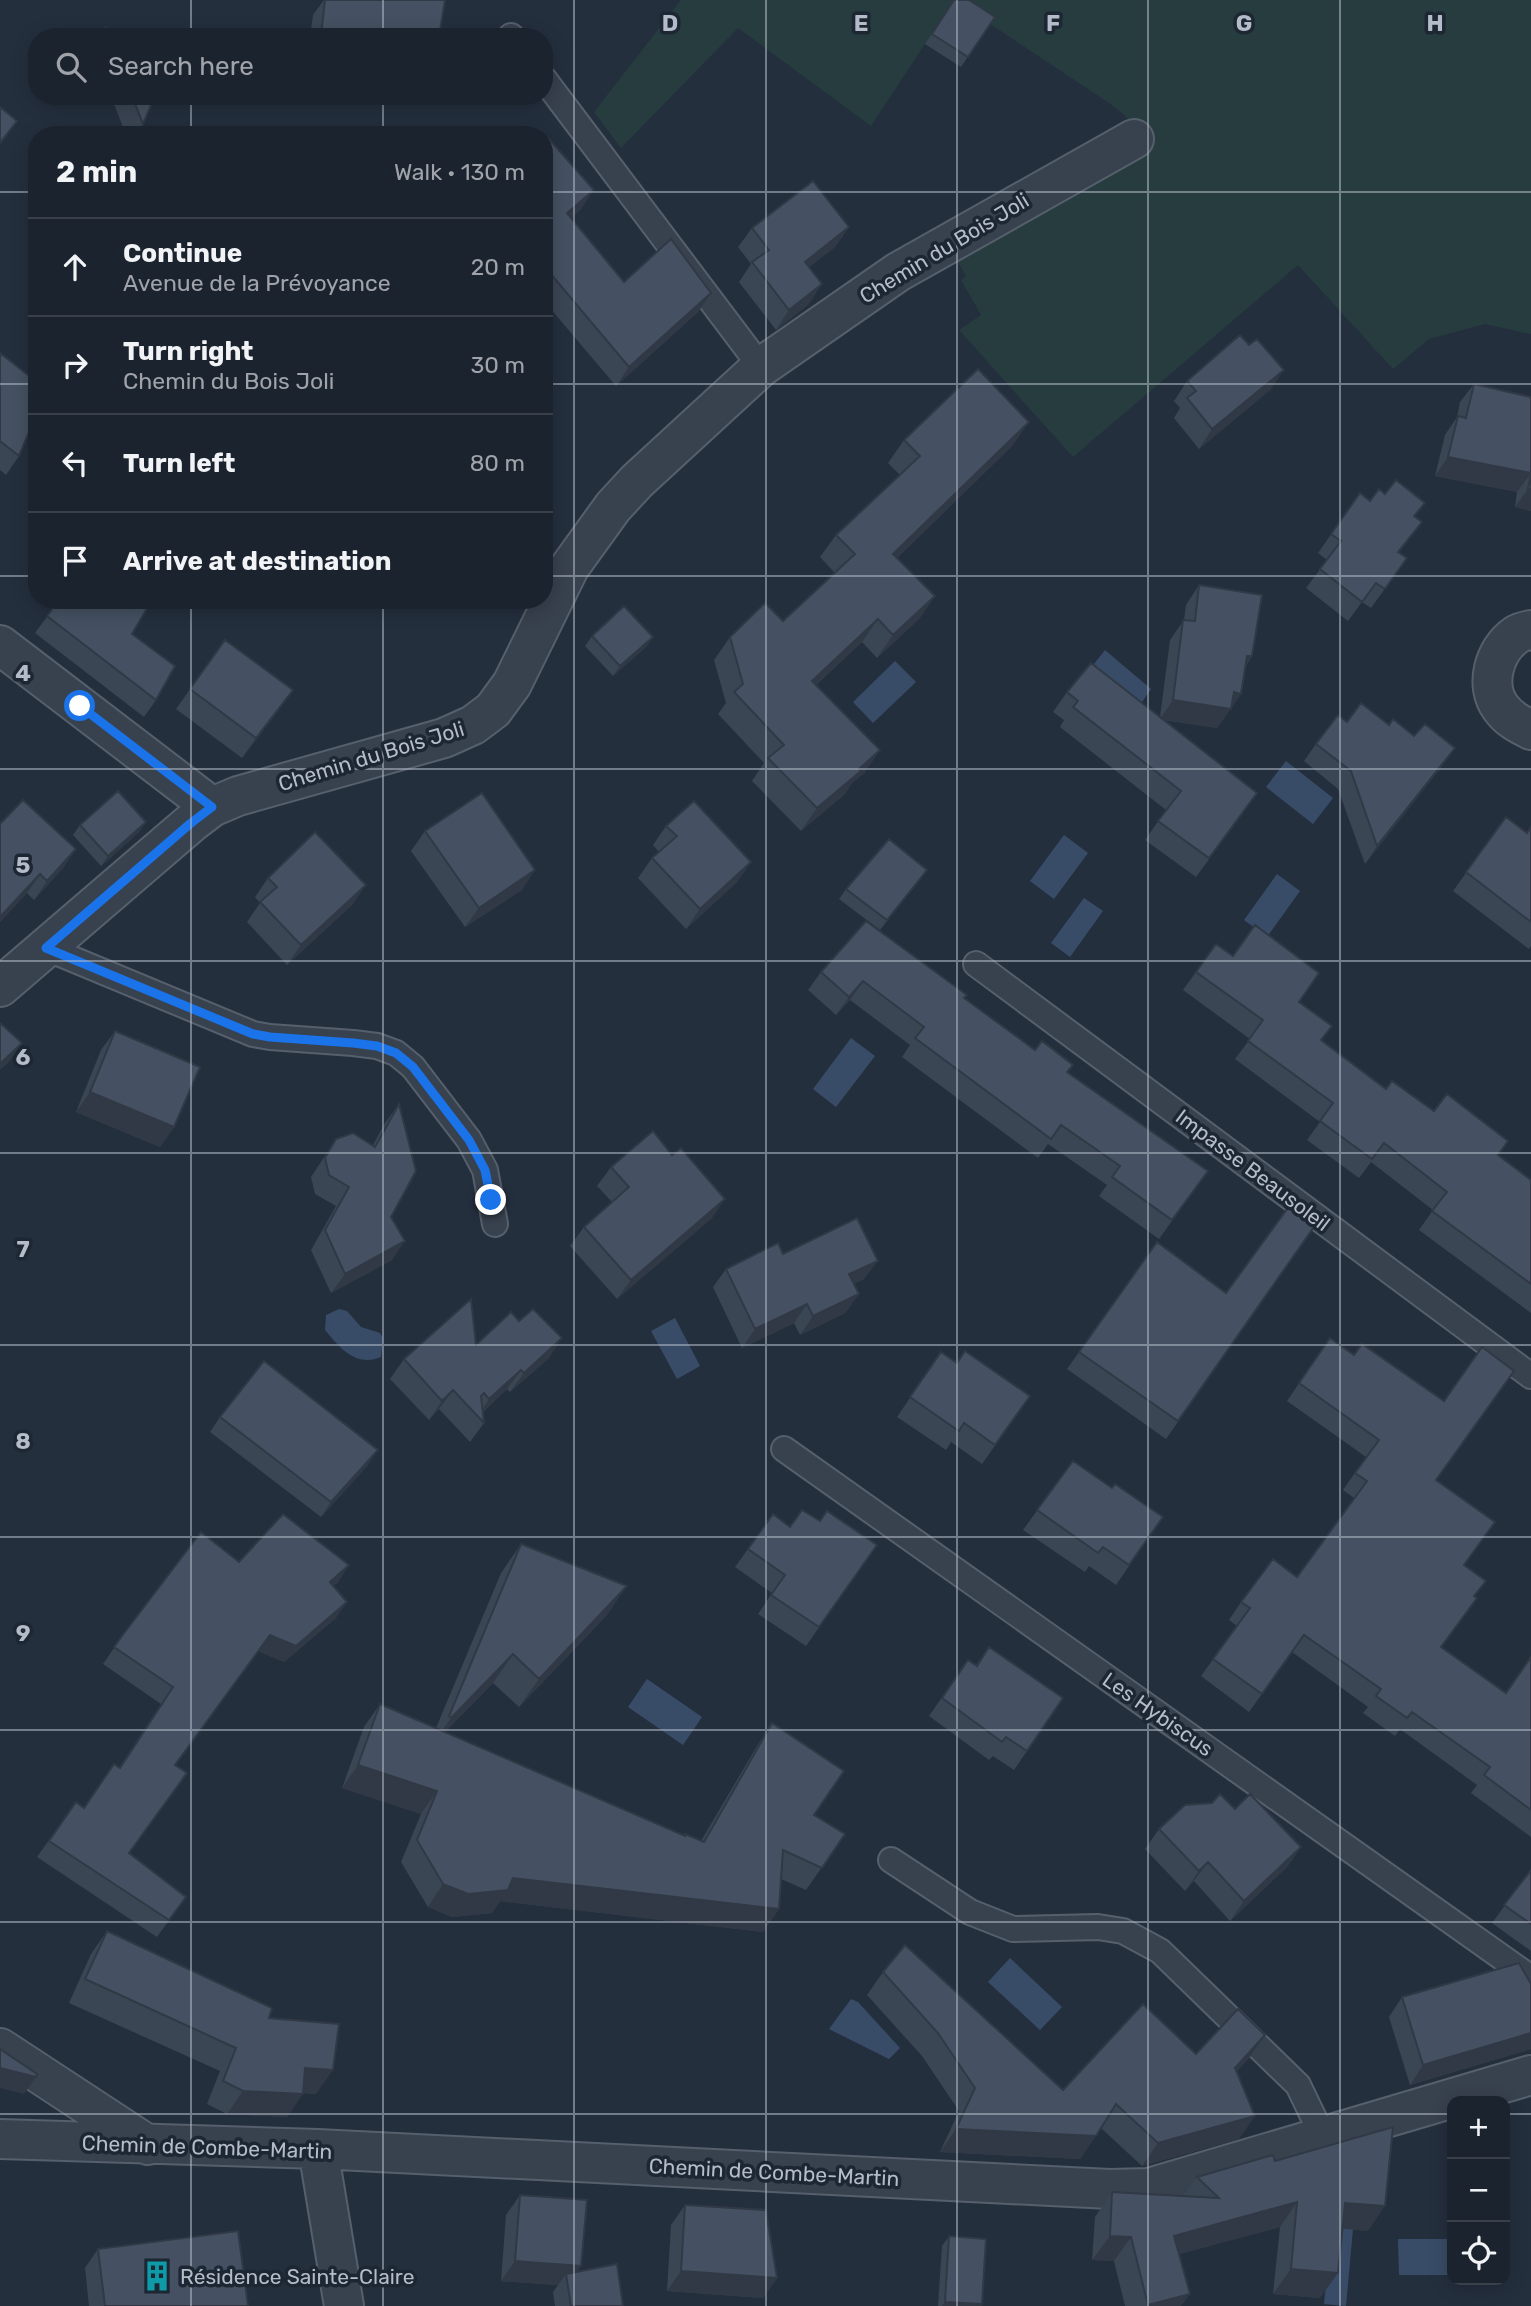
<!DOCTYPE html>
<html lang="en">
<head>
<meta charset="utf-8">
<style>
  body { margin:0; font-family:Rubik,sans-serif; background:#242b36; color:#f1f3f6 }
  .controls { position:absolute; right:21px; bottom:21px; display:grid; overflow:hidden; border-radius:14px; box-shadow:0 4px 18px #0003 }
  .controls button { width:63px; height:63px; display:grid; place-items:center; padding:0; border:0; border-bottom:2px solid #39404a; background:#1b232e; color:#f1f3f6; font:35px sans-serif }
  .stop { position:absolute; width:21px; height:21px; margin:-16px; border:5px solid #1a73e8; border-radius:50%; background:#fff }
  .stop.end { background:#1a73e8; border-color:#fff; box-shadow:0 2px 7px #0008 }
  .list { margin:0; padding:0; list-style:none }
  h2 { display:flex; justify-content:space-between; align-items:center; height:91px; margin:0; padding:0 28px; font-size:30px }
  h2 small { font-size:23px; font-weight:400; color:#a0a4aa }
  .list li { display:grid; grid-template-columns:46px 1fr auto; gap:21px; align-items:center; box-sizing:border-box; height:98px; padding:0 28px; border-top:2px solid #39404a }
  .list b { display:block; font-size:26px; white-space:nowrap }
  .list p { margin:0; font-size:23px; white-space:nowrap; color:#a0a4aa }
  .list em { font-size:23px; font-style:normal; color:#a0a4aa }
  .icon { flex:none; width:38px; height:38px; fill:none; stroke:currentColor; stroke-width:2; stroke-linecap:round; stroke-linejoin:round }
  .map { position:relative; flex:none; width:1531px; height:2306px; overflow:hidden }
  .search { position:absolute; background:#1b232e; box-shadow:0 4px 18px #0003; left:28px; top:28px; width:525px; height:77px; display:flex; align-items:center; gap:18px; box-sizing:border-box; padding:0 24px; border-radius:28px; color:#a0a4aa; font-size:26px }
  .panel { position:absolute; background:#1b232e; box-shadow:0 4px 18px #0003; left:28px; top:126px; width:525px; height:483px; border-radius:28px }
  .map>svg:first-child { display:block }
</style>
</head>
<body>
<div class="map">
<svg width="1531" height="2306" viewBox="0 0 1531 2306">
  <rect width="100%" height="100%" fill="#242f3e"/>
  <path fill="#263c3f" d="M681 0H1531V334L1485 324 1429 339 1393 369 1298 265 1073 457 959 330 981 315 961 280 966 276 955 258 1154 145 1123 114 1109 103 954 0 871 126 738 28 621 148 594 112Z"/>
  <path fill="#394c67" d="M1105 650 1151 689 1135 712 1086 674Z
    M895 661 916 682 873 723 853 702Z
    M1286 761 1333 798 1313 824 1266 787Z
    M1064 835 1088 853 1054 899 1030 881Z
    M1277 874 1300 891 1267 937 1244 920Z
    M1084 898 1103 911 1070 957 1051 943Z
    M851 1038 875 1056 836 1107 813 1089Z
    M339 1309 347 1311 361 1327 380 1333 383 1338 381 1357C356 1368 339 1347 325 1330L326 1315Z
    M675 1318 700 1366 677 1379 651 1331Z
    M647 1679 702 1717 683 1745 628 1707Z
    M1010 1958 1062 2007 1040 2030 988 1982Z
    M851 1999 858 2002 900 2048 889 2059 829 2029Z
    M1332 2227 1353 2229 1346 2306 1324 2304Z
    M1398 2239H1452V2275H1399Z"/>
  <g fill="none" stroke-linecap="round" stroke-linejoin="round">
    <g stroke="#565f6c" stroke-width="28">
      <path id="service" d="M511 36 512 37
        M544 79 761 367
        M46 948 253 1034 270 1037 353 1043 377 1046 396 1053 413 1067 469 1140 485 1170 495 1224
        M976 964 1531 1376
        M784 1449 1524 1973 1531 1981
        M891 1860 970 1912 1013 1929 1098 1927 1123 1931 1160 1951 1298 2085 1323 2137"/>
    </g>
    <g stroke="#565f6c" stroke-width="42">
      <path id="minor" d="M1531 630C1526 631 1520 632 1516 635 1494 650 1484 686 1501 708 1509 719 1519 724 1531 730
        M0 645 212 807
        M0 987 191 823 212 807 238 796 444 738 473 725 493 710 512 684 569 568 613 507 637 481 761 367 898 272 1134 139
        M0 2048 148 2145
        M0 2139 318 2149 1110 2189 1149 2188 1531 2075
        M318 2149 344 2306"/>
    </g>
    <use href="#service" stroke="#38414e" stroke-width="24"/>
    <use href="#minor" stroke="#38414e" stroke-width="38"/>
  </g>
  <path fill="#3b4654" d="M324 0H445L439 37H310L313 15Z
    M954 0 995 17 961 67 925 44Z
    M106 28 127 37H100Z
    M111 96H155L143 124 136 135H126Z
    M544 138 581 209 571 218 624 282 711 293 698 312 616 386 544 301Z
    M849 227 835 247 809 267V304L776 330 739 282 751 264 738 247 752 228Z
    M1249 345 1271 389 1199 449 1174 418 1180 408 1174 401 1187 381Z
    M0 353 19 456 6 475 0 470Z
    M1474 384 1531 397V511L1515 507 1517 492 1435 476 1445 435 1457 417 1460 402Z
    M904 440 1013 445 897 558 935 596 919 619 877 658 862 642 816 685 880 750 864 773 851 784 845 794 801 831 752 781 764 763 718 714 726 703 714 660 730 637 783 621 835 573 820 557 836 535 900 475 888 463Z
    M1360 493 1370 501 1416 517 1422 522 1399 553 1407 558 1371 608 1362 602 1348 621 1306 588 1327 560 1318 553Z
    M1199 585 1252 656 1246 666 1241 694 1217 728 1164 720 1244 812 1196 877 1145 840 1166 810 1060 727 1064 720 1053 712 1067 692 1160 717 1170 640 1184 620 1186 605Z
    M59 600 132 634 156 700 144 717 35 633Z
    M592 636 653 637 646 647 613 676 585 646Z
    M225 640 279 710 242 758 176 709Z
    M1347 722 1443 765 1365 864 1338 789 1304 761 1316 744Z
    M1506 817 1527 833 1531 827V946L1529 949 1453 891Z
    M146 822 139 832 101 866 73 835 80 825Z
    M0 824 76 849 63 868 34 900 27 893 0 922Z
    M666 826 751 862 737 882 686 929 638 878 652 858 659 852 653 845Z
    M425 831 522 890 465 927 411 851Z
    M268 878 353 904 287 965 247 922 260 903 255 897Z
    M920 880 880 930 839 899 846 889Z
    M1216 944 1332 1026 1322 1040 1386 1089 1434 1111 1499 1155 1531 1180V1313L1419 1230 1433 1210 1371 1162 1359 1178 1307 1140 1320 1122 1235 1059 1250 1039 1183 990Z
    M821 972 964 998 1067 1073 1208 1171 1159 1239 1099 1196 1107 1185 1048 1144 1038 1158 902 1057 910 1045 850 1000 836 1015 808 990Z
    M115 1031 174 1127 160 1147 76 1112 101 1050Z
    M399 1104 391 1217 392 1260 331 1293 311 1250 336 1206 315 1194 311 1177 336 1139 373 1145 385 1123Z
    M611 1167 712 1218 617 1299 570 1246 584 1227 612 1202 597 1186Z
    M1316 1224 1166 1439 1067 1369 1157 1242 1226 1293Z
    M783 1254 864 1279 854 1284 859 1294 845 1313 800 1335 794 1323 742 1348 713 1287 726 1269Z
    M1330 1338 1354 1355 1362 1344 1436 1481 1475 1596 1442 1647 1506 1693 1531 1657V1837L1471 1793 1477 1785 1400 1729 1395 1736 1363 1713 1368 1707 1292 1652 1249 1712 1201 1676 1237 1626 1229 1620 1241 1602 1297 1577 1354 1498 1343 1490 1366 1457 1287 1401Z
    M476 1345 549 1358 510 1392 507 1389 483 1412 484 1423 470 1442 439 1409 429 1420 390 1379 404 1359Z
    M965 1351 1030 1396 982 1464 951 1442 946 1450 897 1417 941 1352 957 1362Z
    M220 1417 368 1465 321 1517 210 1432Z
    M1073 1461 1112 1488 1163 1517 1116 1585 1089 1566 1085 1572 1023 1530Z
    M773 1514 790 1527 820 1521 877 1545 806 1646 758 1614 772 1593 735 1567Z
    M521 1544 607 1615 519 1707 493 1683 445 1732 684 1836 685 1834 701 1841 757 1746 772 1723 814 1815 845 1834 806 1890 781 1879 779 1909 763 1932 500 1901 492 1913 452 1917 428 1907 401 1862 421 1814 342 1788 364 1727 380 1704 436 1728 501 1573Z
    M239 1562 349 1565 338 1582 333 1586 336 1618 284 1662 258 1651 175 1765 129 1853 186 1897 157 1937 37 1857 76 1802 84 1808 119 1768 161 1704 103 1664 125 1632Z
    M989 1647 1027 1751 1014 1770 993 1756 989 1760 929 1716 968 1660 976 1665Z
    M1235 1809 1301 1847 1287 1867 1230 1921 1194 1881 1185 1891 1145 1849 1159 1829Z
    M1531 1870V1951L1492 1923Z
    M107 1931 269 2018 316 2094 303 2093 287 2117 227 2114 207 2104 220 2071 69 2003 91 1954Z
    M883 1972 1063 2090 1265 2035 1249 2058 1236 2072 1239 2139 1142 2166 1101 2128 1080 2159 940 2152 959 2111 922 2056 867 1995Z
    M1531 1984V2049L1410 2085 1389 2017 1402 1997Z
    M1275 2161 1368 2231 1342 2228 1320 2298 1273 2294 1280 2227 1179 2254 1181 2306H1125L1114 2261 1092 2260 1095 2217 1112 2192 1183 2196 1197 2177Z
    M520 2195 577 2271 623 2306H555L553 2292 558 2285 501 2281 506 2215Z
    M685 2205 777 2278 763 2298 667 2291 671 2225Z
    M949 2236 982 2304 981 2306H938L942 2246Z
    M98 2249 248 2306H89L85 2268Z"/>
  <path fill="#303945" d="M594 190 581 209 554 232 567 213Z
    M849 227 835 247 791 281 805 262Z
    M822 284 809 304 776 330 789 310Z
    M711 293 698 312 616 386 629 367Z
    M1284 370 1271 389 1199 449 1212 429Z
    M1029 422 1013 445 877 577 893 554Z
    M1448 457 1531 473 1517 492 1435 476Z
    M1528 489H1531V511L1515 507Z
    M1422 522 1408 541 1385 571 1398 552Z
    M935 596 919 619 877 658 893 635Z
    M878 619 862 642 796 703 812 681Z
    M653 637 646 647 613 676 620 666Z
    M1247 656H1252L1239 676Z
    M293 690 279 710 242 758 256 738Z
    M1234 692 1241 694 1217 728 1160 719 1173 700Z
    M1455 748 1443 765 1365 864 1377 846Z
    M880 750 864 773 851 784 845 794 801 831 817 808Z
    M146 822 139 832 101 866 108 856Z
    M76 849 63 868 34 900 47 881Z
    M751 862 737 882 686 929 700 909Z
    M535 870 522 890 465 927 479 908Z
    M927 870 920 880 880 930 887 920Z
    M40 874 27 893 0 922V917Z
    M366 885 353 904 287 965 301 945Z
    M863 981 850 1000 836 1015 849 997Z
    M22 1043 9 1062 0 1070V1064Z
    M90 1092 174 1127 160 1147 76 1112Z
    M725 1199 712 1218 617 1299 631 1280Z
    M405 1241 392 1260 331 1293 345 1274Z
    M878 1261 864 1279 836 1293 849 1274Z
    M859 1294 845 1313 800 1335 813 1316Z
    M807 1304 794 1323 742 1348 755 1329Z
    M562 1338 549 1358 510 1392 524 1373Z
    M521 1370 507 1389 478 1416 489 1399Z
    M453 1390 439 1409 429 1420 442 1401Z
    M378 1450 368 1465 321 1517 331 1502Z
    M349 1565 338 1582 319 1599 330 1582Z
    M627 1586 607 1615 519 1707 539 1679Z
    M347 1602 336 1618 284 1662 258 1651 270 1635Z
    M513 1654 493 1683 431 1746 451 1718Z
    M358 1765 437 1791 421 1814 342 1788Z
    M1301 1847 1287 1867 1230 1921 1244 1901Z
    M1208 1862 1194 1881 1185 1891 1199 1871Z
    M513 1878 779 1909 763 1932 500 1901 492 1913 452 1917 428 1907 443 1884Z
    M1531 2033V2049L1410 2085 1423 2065Z
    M1265 2035 1249 2058 1219 2091 1235 2068Z
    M0 2068 36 2077 24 2094 0 2088Z
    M305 2068 333 2070 316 2094 289 2092Z
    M243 2091 303 2094 287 2117 227 2114Z
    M1255 2116 1239 2139 1142 2166 1158 2143Z
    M956 2129 1096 2136 1080 2159 940 2152Z
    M1297 2202 1280 2227 1157 2260 1174 2236Z
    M1345 2203 1385 2206 1368 2231 1327 2227Z
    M1110 2236 1131 2237 1114 2261 1092 2260Z
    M515 2261 581 2266 568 2285 566 2274 558 2285 501 2281Z
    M1291 2269 1338 2273 1320 2298 1273 2294Z
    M681 2271 777 2278 763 2298 667 2291Z
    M1190 2294 1181 2306H1147L1148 2305Z
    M945 2302 982 2304 981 2306H942Z"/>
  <path fill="#455162" stroke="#303945" stroke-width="2" d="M325 0H445L439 37H339L321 35Z
    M954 0H969L995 17 968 57 932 34Z
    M106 28 127 37H109Z
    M132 96H155L143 124Z
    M0 107 17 121 0 143Z
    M544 138 549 139 594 190 567 213 624 282 671 239 711 293 629 367 544 266Z
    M813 181 849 227 805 262 822 284 789 310 752 262 769 250 752 228Z
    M1240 335 1249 345 1257 339 1284 370 1212 429 1187 398 1196 391 1187 381Z
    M0 353 37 382V413L19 456 0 441Z
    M978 369 1029 422 893 554 935 596 893 635 878 619 812 681 880 750 859 769 861 771 817 808 768 758 784 745 734 692 743 684 730 637 765 603 783 621 855 554 836 535 920 456 904 440Z
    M1474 384 1531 397V489H1528L1531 473 1448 457 1458 416 1466 418Z
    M1396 480 1425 503 1414 516 1422 522 1398 552 1407 558 1385 589 1376 583 1362 602 1320 569 1341 541 1331 534 1360 493 1370 501 1379 489 1385 494Z
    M1199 585 1262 595 1252 656H1247L1241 694 1234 692 1231 709 1173 700 1183 620 1195 621Z
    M59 600H143L149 605 132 634 175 666 156 700 47 616Z
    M624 606 653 637 620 666 592 636Z
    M225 640 293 690 256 738 190 689Z
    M1091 663 1257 793 1209 858 1158 821 1181 791 1073 707 1078 701 1067 692Z
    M1361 703 1389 725 1393 719 1414 736 1425 724 1455 748 1377 846 1351 771 1316 744 1338 715 1347 722Z
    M118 791 146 822 108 856 80 825Z
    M482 793 535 870 479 908 425 831Z
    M23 800 76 849 47 881 40 874 0 917V824Z
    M694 801 751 862 700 909 652 858 677 836 666 826Z
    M1506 817 1527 833 1531 827V922L1466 872Z
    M315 832 366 885 301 945 260 902 277 887 268 878Z
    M889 839 927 870 887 920 846 889Z
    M866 921 967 995 964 998 1035 1050 1042 1041 1073 1065 1067 1072 1208 1171 1172 1220 1112 1177 1120 1166 1061 1125 1051 1139 915 1038 924 1027 863 981 849 997 821 972Z
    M1255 925 1319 973 1299 1002 1332 1026 1321 1040 1386 1089 1392 1081 1434 1111 1447 1094 1508 1141 1498 1155 1531 1180V1284L1432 1211 1447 1192 1384 1143 1372 1159 1320 1121 1333 1103 1248 1041 1263 1020 1196 972 1216 944 1233 956Z
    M0 1023 22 1043 0 1064Z
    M115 1031 200 1067 174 1127 90 1092Z
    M399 1104 416 1171 391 1217 405 1241 345 1274 325 1230 349 1187 329 1175 325 1158 336 1139 353 1133 375 1147Z
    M653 1131 672 1155 681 1148 725 1199 631 1280 584 1227 629 1187 611 1167Z
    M1290 1205 1316 1224 1178 1421 1079 1352 1157 1242 1226 1293Z
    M857 1218 878 1261 849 1274 859 1294 813 1316 807 1304 755 1329 726 1269 778 1243 783 1254Z
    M471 1299 476 1345 511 1312 519 1321 533 1309 562 1338 524 1373 521 1370 489 1399 484 1393 481 1396 484 1423 453 1390 442 1401 404 1359Z
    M1330 1338 1354 1355 1362 1344 1444 1401 1482 1347 1514 1371 1436 1480 1495 1522 1464 1565 1486 1581 1474 1596 1477 1598 1441 1647 1506 1693 1531 1657V1810L1484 1775 1490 1767 1412 1712 1407 1718 1376 1696 1381 1689 1304 1635 1262 1694 1213 1659 1250 1608 1241 1602 1273 1559 1297 1577 1367 1481 1355 1473 1379 1440 1299 1383Z
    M965 1351 1030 1396 995 1445 964 1423 959 1431 910 1397 941 1352 957 1363Z
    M264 1361 378 1450 331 1502 220 1417Z
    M1073 1461 1112 1488 1115 1484 1163 1517 1129 1565 1103 1547 1098 1553 1037 1510Z
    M802 1510 820 1521 827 1511 877 1545 819 1627 771 1595 785 1575 748 1549 773 1514 790 1527Z
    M283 1514 349 1565 330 1582 347 1602 296 1646 270 1635 175 1765 187 1773 129 1853 186 1897 169 1920 49 1841 76 1802 84 1808 114 1764 120 1768 173 1687 114 1647 125 1632 201 1532 239 1562Z
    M521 1544 627 1586 539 1679 513 1654 451 1718 449 1716Z
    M989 1647 1063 1698 1027 1751 1006 1737 1002 1742 942 1698 968 1660 977 1666Z
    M380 1704 685 1836V1834L704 1842 772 1723 844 1771 814 1815 845 1834 822 1868 783 1850 779 1909 513 1878 508 1890 468 1894 443 1884 417 1840 437 1791 358 1765Z
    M1220 1794 1235 1809 1250 1794 1301 1847 1244 1901 1208 1862 1199 1871 1159 1829 1185 1805 1212 1803Z
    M1531 1870V1924L1504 1905Z
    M107 1931 272 2008 269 2018 339 2024 333 2070 305 2068 303 2094 243 2091 223 2081 236 2048 85 1979Z
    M905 1945 1063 2090 1143 2004 1196 2054 1238 2009 1265 2035 1235 2068 1255 2116 1158 2143 1116 2104 1096 2136 956 2129 975 2088 938 2033 883 1972Z
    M1519 1963 1531 1984V2033L1423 2065 1402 1997Z
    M0 2049 37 2074 36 2077 0 2068Z
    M1393 2127 1385 2206 1345 2203 1338 2273 1291 2269 1297 2202 1174 2236 1190 2294 1148 2305 1131 2237 1110 2236 1112 2192 1219 2198 1197 2177 1273 2155 1275 2161Z
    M520 2195 587 2200 581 2266 515 2261Z
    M685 2205 766 2210 777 2278 681 2271Z
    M238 2231 248 2306H105L98 2249Z
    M949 2236 986 2239 982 2304 945 2302Z
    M617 2264 623 2306H571L566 2274Z"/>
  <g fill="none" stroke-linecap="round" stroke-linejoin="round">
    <path stroke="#1a73e8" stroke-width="9" d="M80 706 212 807 191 823 46 948 253 1034 270 1037 353 1043 377 1046 396 1053 413 1067 469 1140 485 1170 491 1200"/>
  </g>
  <path fill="none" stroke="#b4bcc9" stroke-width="2" stroke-opacity="0.55" d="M191 0V37M383 0V37M574 0V2306M766 0V2306M957 0V2306M1148 0V2306M1340 0V2306M191 96V135M383 96V135M0 192H37M544 192H1531M0 384H37M544 384H1531M0 576H37M544 576H1531M191 600V2306M383 600V2306M0 769H1531M0 961H1531M0 1153H1531M0 1345H1531M0 1537H1531M0 1730H1531M0 1922H1531M0 2114H1452M1505 2114H1531"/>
  <defs>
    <g id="building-bare" transform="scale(2.415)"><path d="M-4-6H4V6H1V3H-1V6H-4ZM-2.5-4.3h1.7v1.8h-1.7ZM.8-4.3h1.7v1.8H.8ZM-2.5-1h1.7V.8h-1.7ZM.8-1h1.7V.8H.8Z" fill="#0f9aa8" stroke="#1d2633" stroke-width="2.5" paint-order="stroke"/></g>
  </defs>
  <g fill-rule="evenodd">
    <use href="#building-bare" x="157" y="2276"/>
  </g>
  <g text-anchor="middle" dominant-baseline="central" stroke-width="7" stroke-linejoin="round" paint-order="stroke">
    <g font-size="21" fill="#b4bcc9" stroke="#1d2633">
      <text transform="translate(944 248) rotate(-31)">Chemin du Bois Joli</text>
      <text transform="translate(371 756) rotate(-17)">Chemin du Bois Joli</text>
      <text transform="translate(1253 1170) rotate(37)">Impasse Beausoleil</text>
      <text transform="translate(1158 1714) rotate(35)">Les Hybiscus</text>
      <text transform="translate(207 2147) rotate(2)">Chemin de Combe-Martin</text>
      <text transform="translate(774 2172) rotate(3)">Chemin de Combe-Martin</text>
    </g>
    <g font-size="21" fill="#b4bcc9" stroke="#1d2633" text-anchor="start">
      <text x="180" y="2276">Résidence Sainte-Claire</text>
    </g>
  </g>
  <g font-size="23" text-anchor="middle" font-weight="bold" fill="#b4bcc9" stroke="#1d2633" stroke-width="7" stroke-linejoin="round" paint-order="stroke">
    <text x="670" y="31">D</text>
    <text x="861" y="31">E</text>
    <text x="1053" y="31">F</text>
    <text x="1244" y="31">G</text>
    <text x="1435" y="31">H</text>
    <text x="23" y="681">4</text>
    <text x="23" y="873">5</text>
    <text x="23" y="1065">6</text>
    <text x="23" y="1257">7</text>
    <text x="23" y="1449">8</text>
    <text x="23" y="1641">9</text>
  </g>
</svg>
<div class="controls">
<button>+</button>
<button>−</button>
<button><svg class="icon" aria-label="locate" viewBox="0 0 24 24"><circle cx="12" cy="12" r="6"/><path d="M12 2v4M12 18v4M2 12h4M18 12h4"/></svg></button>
</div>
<div class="stop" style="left:80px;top:706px"></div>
<div class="stop end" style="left:491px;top:1200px"></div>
<div class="search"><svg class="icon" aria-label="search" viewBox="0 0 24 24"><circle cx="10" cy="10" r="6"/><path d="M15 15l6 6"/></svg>Search here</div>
<section class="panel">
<h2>2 min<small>Walk · 130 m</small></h2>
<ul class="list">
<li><svg class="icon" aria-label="ahead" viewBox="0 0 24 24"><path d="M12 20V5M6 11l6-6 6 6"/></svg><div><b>Continue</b><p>Avenue de la Prévoyance</p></div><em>20 m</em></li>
<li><svg class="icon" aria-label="right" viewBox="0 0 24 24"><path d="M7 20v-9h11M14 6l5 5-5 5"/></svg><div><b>Turn right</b><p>Chemin du Bois Joli</p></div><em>30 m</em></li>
<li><svg class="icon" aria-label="left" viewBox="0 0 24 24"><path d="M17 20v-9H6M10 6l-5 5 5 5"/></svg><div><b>Turn left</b></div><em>80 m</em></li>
<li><svg class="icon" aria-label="arrive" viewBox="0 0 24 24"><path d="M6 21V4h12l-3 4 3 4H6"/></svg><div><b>Arrive at destination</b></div></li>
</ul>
</section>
</div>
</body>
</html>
